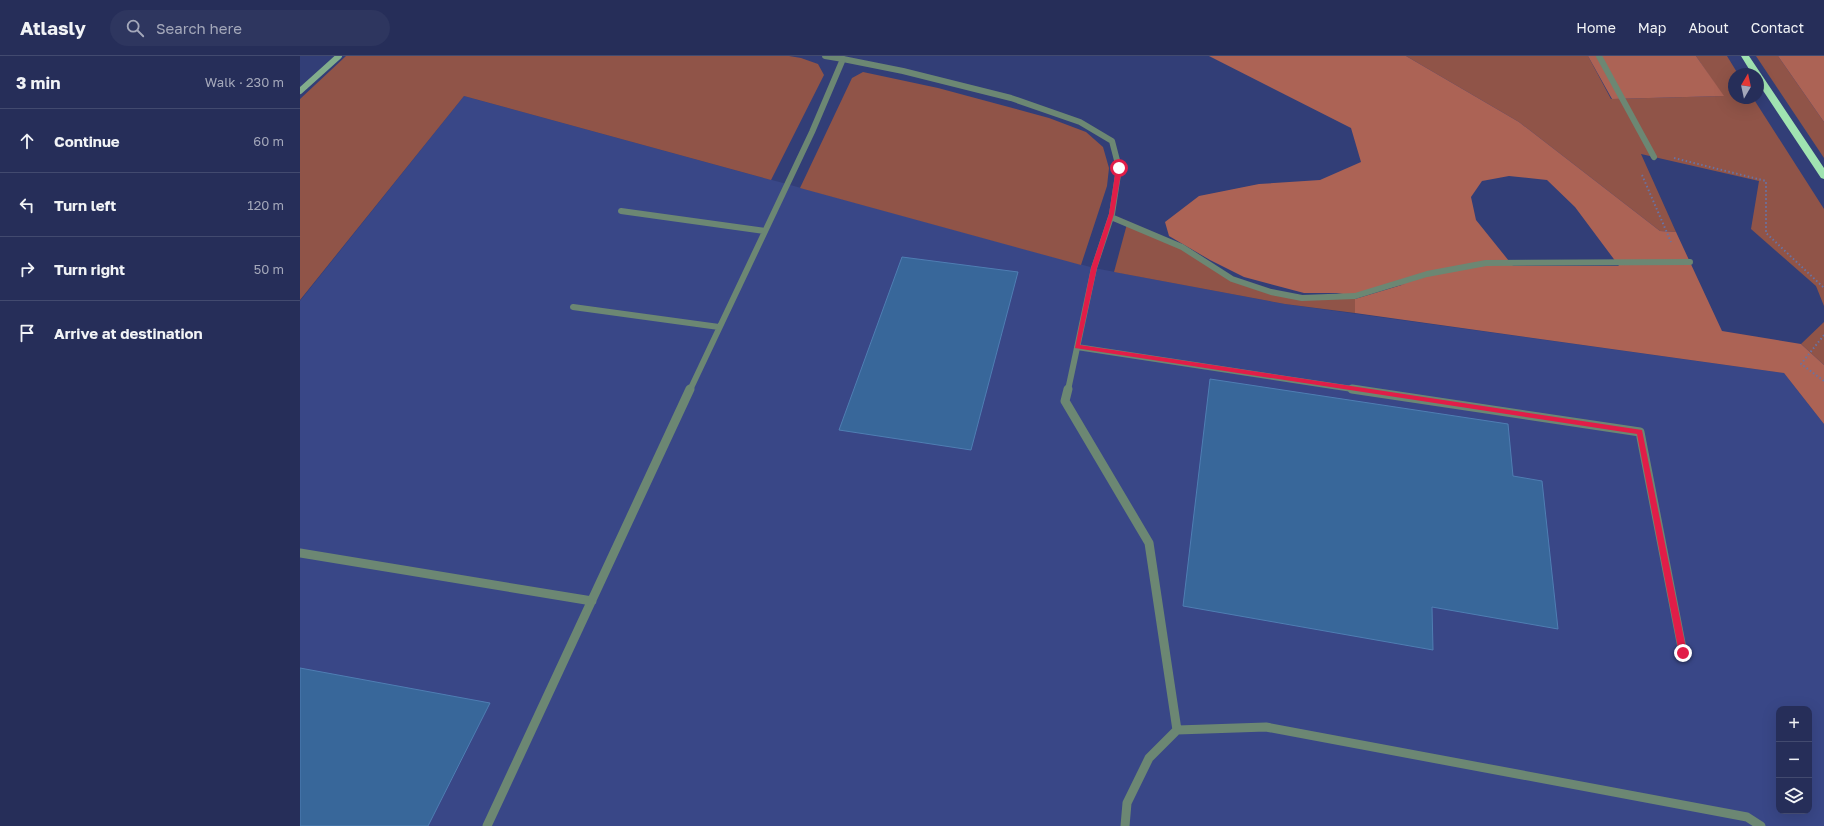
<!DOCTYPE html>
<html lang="en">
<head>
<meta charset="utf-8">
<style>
  body { margin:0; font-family:"Golos Text",sans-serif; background:#2e365f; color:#f1f3f6 }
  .controls { position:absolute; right:12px; bottom:12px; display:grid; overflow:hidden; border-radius:8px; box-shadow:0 4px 16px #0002 }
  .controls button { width:36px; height:36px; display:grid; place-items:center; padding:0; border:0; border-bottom:1px solid #424a6f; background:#262e59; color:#f1f3f6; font:20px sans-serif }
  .compass { position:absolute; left:1428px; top:12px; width:36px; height:36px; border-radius:50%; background:#262e59; box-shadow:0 4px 16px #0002; rotate:9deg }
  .stop { position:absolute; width:12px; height:12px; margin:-9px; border:3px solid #e11d48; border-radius:50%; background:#fff }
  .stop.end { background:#e11d48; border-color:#fff; box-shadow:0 1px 4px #0008 }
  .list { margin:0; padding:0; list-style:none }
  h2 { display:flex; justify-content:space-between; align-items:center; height:52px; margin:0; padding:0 16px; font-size:17px }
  h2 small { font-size:13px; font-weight:400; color:#a4a8ba }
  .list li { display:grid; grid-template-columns:26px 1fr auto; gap:12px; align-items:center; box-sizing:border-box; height:64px; padding:0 16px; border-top:1px solid #424a6f }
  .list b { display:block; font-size:15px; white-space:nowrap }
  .list em { font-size:13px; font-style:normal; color:#a4a8ba }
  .icon { flex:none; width:22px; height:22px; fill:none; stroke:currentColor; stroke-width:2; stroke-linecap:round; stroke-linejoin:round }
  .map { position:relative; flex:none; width:1524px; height:770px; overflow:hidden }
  header { display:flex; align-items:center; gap:24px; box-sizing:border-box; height:56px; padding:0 20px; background:#262e59; border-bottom:1px solid #424a6f }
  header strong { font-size:19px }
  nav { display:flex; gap:22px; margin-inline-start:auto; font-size:14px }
  .search { width:280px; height:36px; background:#2e365f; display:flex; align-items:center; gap:10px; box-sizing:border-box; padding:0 14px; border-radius:22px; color:#a4a8ba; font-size:15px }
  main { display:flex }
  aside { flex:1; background:#262e59 }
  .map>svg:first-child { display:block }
</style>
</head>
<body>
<header>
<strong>Atlasly</strong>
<div class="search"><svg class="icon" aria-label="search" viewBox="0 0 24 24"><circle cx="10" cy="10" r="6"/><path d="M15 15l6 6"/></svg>Search here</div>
<nav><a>Home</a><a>Map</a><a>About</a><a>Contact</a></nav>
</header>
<main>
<aside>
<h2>3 min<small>Walk · 230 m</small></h2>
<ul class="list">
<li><svg class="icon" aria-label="ahead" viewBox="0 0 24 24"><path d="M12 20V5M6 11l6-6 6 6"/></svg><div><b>Continue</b></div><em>60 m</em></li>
<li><svg class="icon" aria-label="left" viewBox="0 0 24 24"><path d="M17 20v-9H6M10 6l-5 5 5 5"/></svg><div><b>Turn left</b></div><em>120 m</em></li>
<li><svg class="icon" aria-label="right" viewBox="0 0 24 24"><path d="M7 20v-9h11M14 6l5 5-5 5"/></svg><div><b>Turn right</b></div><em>50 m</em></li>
<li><svg class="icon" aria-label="arrive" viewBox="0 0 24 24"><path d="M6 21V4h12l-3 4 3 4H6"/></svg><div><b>Arrive at destination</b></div></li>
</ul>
</aside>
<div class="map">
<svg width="1524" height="770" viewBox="0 0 1524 770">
  <rect width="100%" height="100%" fill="#323e77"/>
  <path fill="#394787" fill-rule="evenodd" d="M164 40 794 212 985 248 1484 317 1524 368V770H0V245ZM1479 653H1509V755H1479Z"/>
  <path fill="#905448" d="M46 0H489L501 2 518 8 524 19 471 124 164 40 0 244V43Z
    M1106 0H1288L1311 43 1423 40 1396 0H1427L1438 18H1434V42H1453L1524 153V250L1516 230 1451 173 1459 125 1341 98 1376 176 1360 175 1219 66Z
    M1456 0H1478L1524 66V102Z
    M563 16 638 32 749 62 786 76 803 91 809 112 807 130 781 209 500 132 552 22Z
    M827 168 882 191 932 223 1002 242 1055 240V257L985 248 814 216Z
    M1524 266V309L1501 288Z"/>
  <path fill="#ac6355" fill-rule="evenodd" d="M909 0H1106L1219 66 1360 175 1376 176 1422 275 1501 288 1524 309V368L1484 317 1055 257V243L1105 228 1055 240 1037 237H1004L944 221 910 204 869 180 865 166 899 140 959 128 1020 124 1061 106 1051 72ZM1209 120 1247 124 1275 151 1319 210H1213L1176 164 1171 141 1182 125Z
    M1288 0H1396L1424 40 1312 43Z
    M1478 0H1524V66Z"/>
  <path fill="#38679a" stroke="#4f7eb3" d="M602 201 718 216 671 394 539 374Z
    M910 323 1208 368 1213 420 1242 425 1258 573 1132 551 1133 594 883 550Z
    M0 612 190 647 128 770H0Z"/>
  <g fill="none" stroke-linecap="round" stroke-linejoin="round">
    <path stroke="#6873a4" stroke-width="2" stroke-dasharray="1.5 2.5" stroke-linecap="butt" d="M1374 102 1466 125V177L1524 232
      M1342 119 1371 186
      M1524 279 1501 308 1524 325"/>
    <path stroke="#6c8773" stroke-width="6" d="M1299 0 1354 101
      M321 155 465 175
      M811 161 882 191 932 223 971 236 1002 242 1055 240 1127 218 1186 207 1390 206
      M273 251 419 271
      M777 291 1059 334
      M390 334 512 76 543 3 603 15 711 42 780 66 812 85 819 112 812 158 794 212 768 334"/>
    <path stroke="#6c8773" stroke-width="9" d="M768 333 765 345 849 487 877 674
      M1052 333 1340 376 1383 597
      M0 497 292 545
      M187 770 390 333
      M825 770 827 747 849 702 877 674 966 671 1447 761 1461 770"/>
    <path stroke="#6c8773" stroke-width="6" d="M525 0 543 3"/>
    <path stroke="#82ad8c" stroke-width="6" d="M0 35 39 0"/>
    <path fill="#a0e3b1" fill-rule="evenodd" d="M1441 0H1449L1524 112V123L1521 122 1458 27V18H1452Z"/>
  </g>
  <path fill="#e11d48" d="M819 110 822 112 814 158 797 212 780 289 1342 374 1387 597 1385 600 1383 601 1379 597 1337 378 775 292 791 212 809 158 816 112Z"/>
</svg>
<div class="controls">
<button>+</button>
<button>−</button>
<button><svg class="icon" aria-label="layers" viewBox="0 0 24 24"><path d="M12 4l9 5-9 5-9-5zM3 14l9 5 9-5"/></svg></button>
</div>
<svg class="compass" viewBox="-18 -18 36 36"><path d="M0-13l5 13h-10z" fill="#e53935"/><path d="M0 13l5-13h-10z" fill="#a4a8ba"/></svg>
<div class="stop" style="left:819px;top:112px"></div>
<div class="stop end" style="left:1383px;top:597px"></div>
</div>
</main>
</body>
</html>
